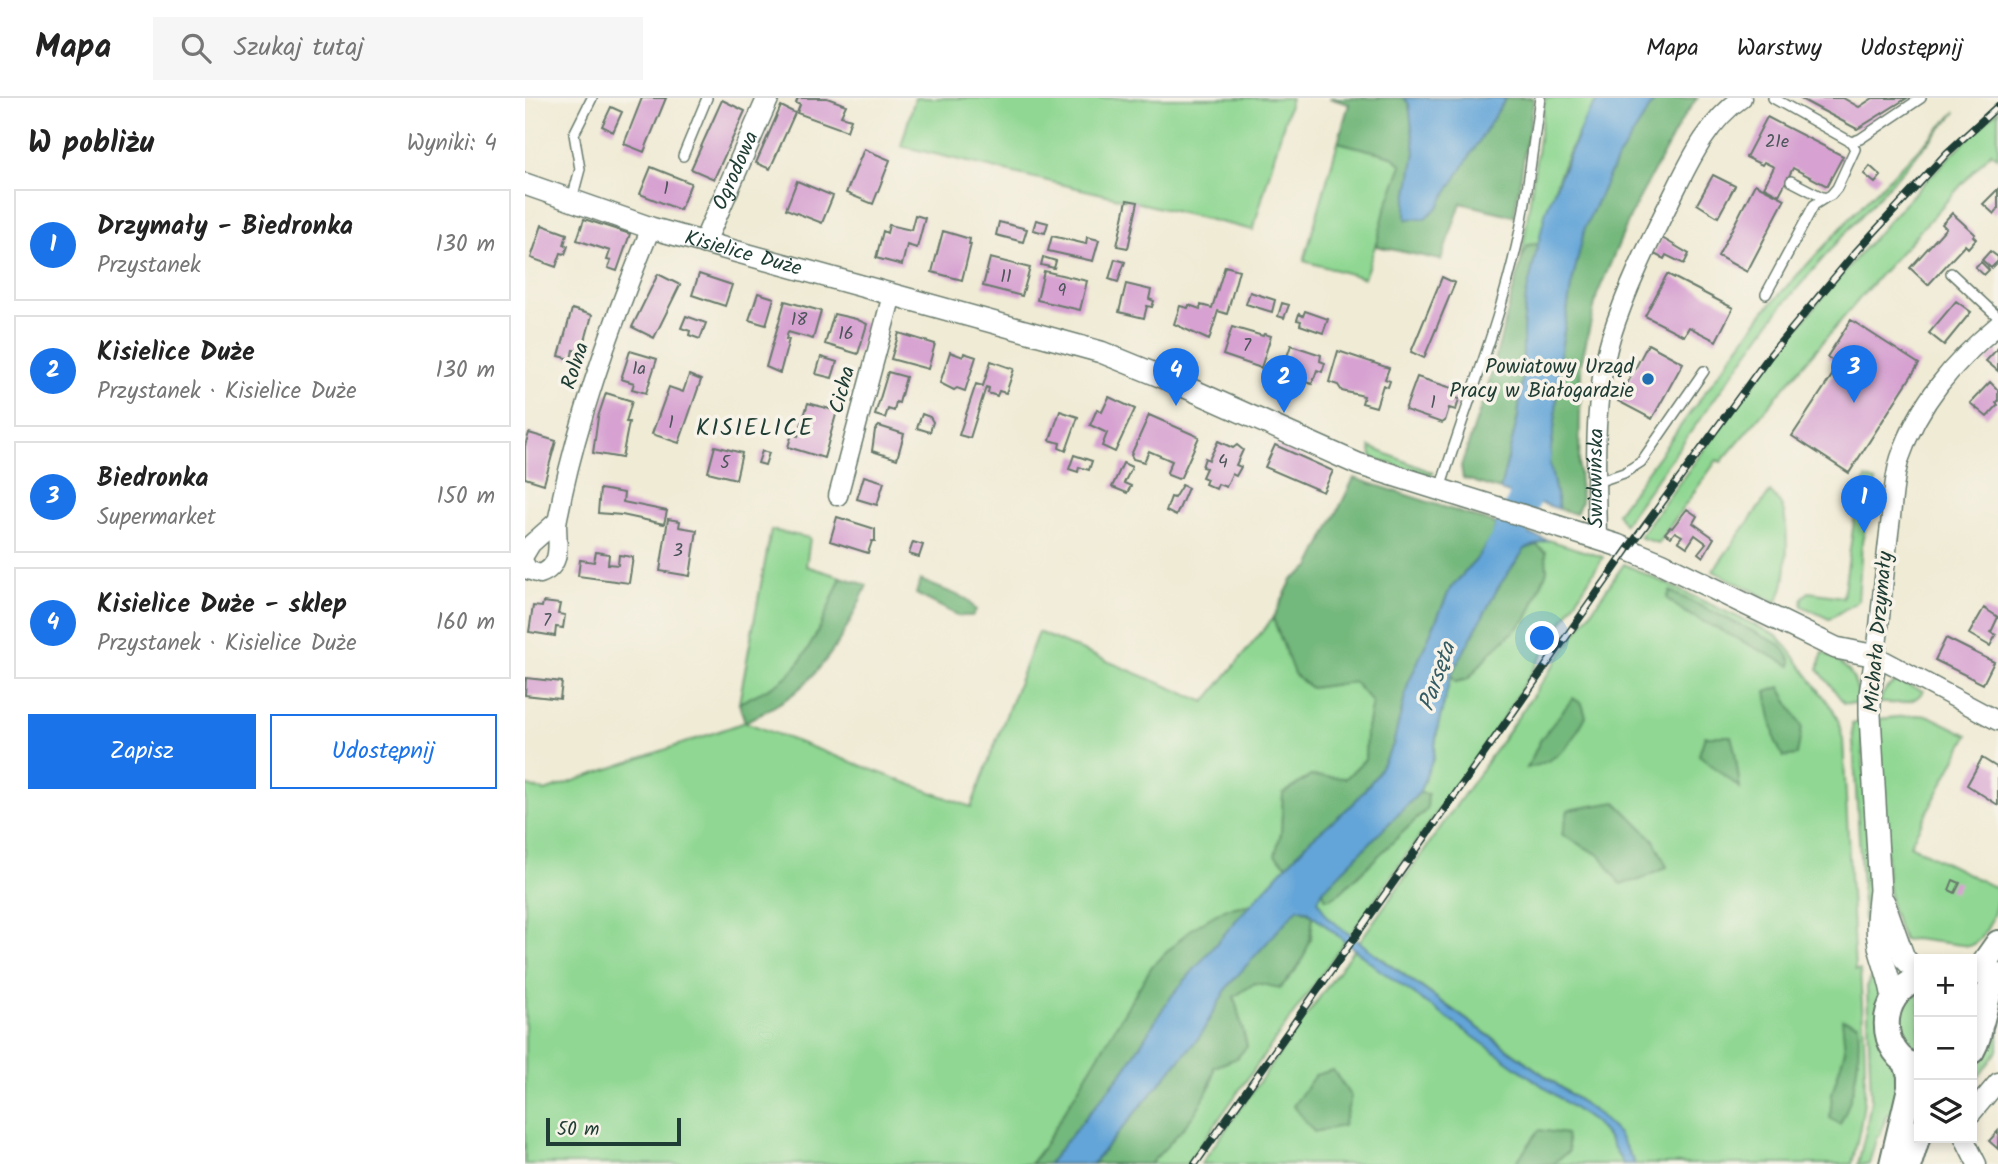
<!DOCTYPE html>
<html lang="pl">
<head>
<meta charset="utf-8">
<style>
  body { margin:0; font-family:Kalam,sans-serif; background:#f6f6f6; color:#222 }
  .controls { position:absolute; right:21px; bottom:21px; display:grid; overflow:hidden; border-radius:0px; box-shadow:0 4px 10px #0003 }
  .controls button { width:63px; height:63px; display:grid; place-items:center; padding:0; border:0; border-bottom:2px solid #e0e0e0; background:#fff; color:#222; font:35px sans-serif }
  .scale { position:absolute; left:21px; bottom:18px; width:135px; box-sizing:border-box; padding-left:7px; border:4px solid #1f3d34; border-top:0; font-size:19px; line-height:24px; white-space:nowrap; color:#1f3d34; -webkit-text-stroke:5px #f7f3e8; paint-order:stroke }
  .you { position:absolute; left:1018px; top:541px; width:24px; height:24px; margin:-18px; border:5px solid #fff; border-radius:50%; background:#1a73e8; box-shadow:0 0 0 10px #1a73e833 }
  .badge { display:grid; place-items:center; width:46px; height:46px; border-radius:50%; background:#1a73e8; color:#fff; font-size:23px; font-weight:700 }
  .pin { position:absolute; translate:-50% -58px; filter:drop-shadow(0 2px 4px #0008) }
  .pin::after { content:''; position:absolute; top:37px; width:24px; height:21px; background:inherit; clip-path:polygon(0 0,100% 0,50% 100%) }
  .list { margin:0; padding:0; list-style:none }
  h2 { display:flex; justify-content:space-between; align-items:center; height:91px; margin:0; padding:0 28px; font-size:30px }
  h2 small { font-size:23px; font-weight:400; color:#767676 }
  .list li { display:grid; grid-template-columns:46px 1fr auto; gap:21px; align-items:center; box-sizing:border-box; height:112px; margin:0 14px 14px; padding:0 14px; border:2px solid #e0e0e0; border-radius:0px }
  .list b { display:block; font-size:26px; white-space:nowrap }
  .list p { margin:0; font-size:23px; white-space:nowrap; color:#767676 }
  .list em { font-size:23px; font-style:normal; color:#767676 }
  .actions { display:flex; gap:14px; padding:21px 28px }
  .actions a { flex:1; padding:16px 0; border:2px solid #1a73e8; border-radius:0px; text-align:center; font-size:24px; color:#1a73e8 }
  .actions .main { background:#1a73e8; color:#fff }
  .icon { flex:none; width:38px; height:38px; fill:none; stroke:currentColor; stroke-width:2; stroke-linecap:round; stroke-linejoin:round }
  .map { position:relative; flex:none; width:1473px; height:1066px; overflow:hidden }
  header { display:flex; align-items:center; gap:42px; box-sizing:border-box; height:98px; padding:0 35px; background:#fff; border-bottom:2px solid #e0e0e0 }
  header strong { font-size:33px }
  nav { display:flex; gap:38px; margin-inline-start:auto; font-size:24px }
  .search { width:490px; height:63px; background:#f6f6f6; display:flex; align-items:center; gap:18px; box-sizing:border-box; padding:0 24px; border-radius:0px; color:#767676; font-size:26px }
  main { display:flex }
  aside { flex:1; background:#fff }
  .map>svg:first-child { display:block }
</style>
</head>
<body>
<header>
<strong>Mapa</strong>
<div class="search"><svg class="icon" aria-label="search" viewBox="0 0 24 24"><circle cx="10" cy="10" r="6"/><path d="M15 15l6 6"/></svg>Szukaj tutaj</div>
<nav><a>Mapa</a><a>Warstwy</a><a>Udostępnij</a></nav>
</header>
<main>
<aside>
<h2>W pobliżu<small>Wyniki: 4</small></h2>
<ul class="list">
<li><span class="badge">1</span><div><b>Drzymały - Biedronka</b><p>Przystanek</p></div><em>130 m</em></li>
<li><span class="badge">2</span><div><b>Kisielice Duże</b><p>Przystanek · Kisielice Duże</p></div><em>130 m</em></li>
<li><span class="badge">3</span><div><b>Biedronka</b><p>Supermarket</p></div><em>150 m</em></li>
<li><span class="badge">4</span><div><b>Kisielice Duże - sklep</b><p>Przystanek · Kisielice Duże</p></div><em>160 m</em></li>
</ul>
<div class="actions"><a class="main">Zapisz</a><a>Udostępnij</a></div>
</aside>
<div class="map">
<svg width="1473" height="1066" viewBox="0 0 1473 1066">
  <rect width="100%" height="100%" fill="#f7f3e8"/>
  <filter id="ink" filterUnits="userSpaceOnUse"><feTurbulence type="fractalNoise" baseFrequency=".0143" numOctaves="2"/><feDisplacementMap in="SourceGraphic" scale="14" xChannelSelector="R" yChannelSelector="G"/><feConvolveMatrix kernelMatrix="1 2 1 2 8 2 1 2 1" color-interpolation-filters="sRGB"/></filter>
  <filter id="wash" filterUnits="userSpaceOnUse"><feTurbulence type="fractalNoise" baseFrequency=".00686" numOctaves="4" result="noise"/><feDisplacementMap in="SourceGraphic" scale="28" xChannelSelector="R" yChannelSelector="G"/><feGaussianBlur stdDeviation="1.57" result="paint"/><feColorMatrix in="noise" values="0 0 0 0 0 0 0 0 0 0 0 0 0 0 0 0 0 1.4 0 .05"/><feComposite in="paint" operator="in"/></filter>
  <g filter="url(#wash)">
    <rect width="100%" height="100%" fill="#f0ebd5"/>
    <path fill="#8fd792" stroke="#578a63" stroke-width="2" d="M390 0H766L728 132 376 48Z
      M1020 0H1074C1045 43 1025 96 1014 146L1003 147 996 163Z
      M1473 12V60L1466 54 1346 187 1196 364 1192 362 1133 445 1114 439C1225 289 1336 138 1473 12Z
      M1431 14 1313 143 1256 209 1099 426 1092 415 1241 211 1343 101Z
      M813 44 867 58 877 67C863 104 853 143 839 180L779 163Z
      M845 349 901 372 908 375 905 378 847 360Z
      M1341 380 1351 384 1337 444 1333 503 1304 521 1277 508 1278 499 1284 494 1318 499 1331 410Z
      M1245 394C1250 399 1256 405 1258 412 1264 428 1264 494 1250 504L1188 473Z
      M246 432 285 440 281 468 316 479C303 511 285 561 257 582 244 591 228 598 214 605Z
      M1023 442 1078 459 977 622 825 837 802 819 793 802 798 792 800 800 816 794 901 711 903 697 894 695 908 661 913 628 926 577 930 584 943 581 966 554 1021 454 1011 447Z
      M1099 466 1251 537 1263 550 1307 610 1313 622 1318 642 1330 872H1335C1337 915 1342 959 1339 1002 1337 1024 1332 1045 1327 1066H1110L1093 1036 1075 1017 834 844 950 681Z
      M748 520 770 576 786 590 829 584 847 604 841 636 840 661 821 681 785 678 758 696 756 735 751 757 762 767 726 806 700 811 505 1066H0V687L20 693 220 624 446 709 513 534 680 604Z
      M1298 554C1323 569 1332 576 1334 606L1319 605 1293 571Z
      M1372 583 1398 593C1389 608 1370 605 1355 605 1357 594 1361 589 1372 583Z
      M1391 617 1404 618 1443 637 1385 747 1473 791C1473 809 1463 840 1445 848L1388 841 1378 842 1366 809 1363 785 1354 621Z
      M1336 624 1350 855H1341L1327 626Z
      M788 817 820 843 662 1066H625L641 1048 687 986 689 969 712 960 722 948 709 899 786 842Z
      M829 851 1071 1026 1084 1041 1098 1066H676Z
      M1357 875 1367 965 1374 989 1373 1011 1361 1018 1355 1038H1352L1344 1066H1333L1341 1033 1346 1001 1342 888 1345 880Z
      M1394 892V959C1366 944 1368 908 1394 892Z
      M1473 892V952L1447 988V967L1454 958Z"/>
    <path fill="#73b87c" stroke="#497a58" stroke-width="2" d="M804 0H879L884 6 890 54 881 107 882 121 950 46 981 0H1009L989 118 936 105 916 162 851 148 860 112 877 67 867 58 813 44 824 6Z
      M1131 0H1172L1155 25 1108 112 1072 197 1056 266 1054 370 1056 404 1051 416 1034 411 1024 362 1030 325 1035 258 1046 189 1060 129 1072 103 1090 65Z
      M1014 146 1001 198 998 232V276L993 319 975 392 938 380 936 368 963 288 996 163 1003 147Z
      M829 380 971 426 968 437 951 462 925 491 883 586 868 647 851 678 828 706 786 741 762 767 750 757 756 735 758 696 785 678 821 680 840 661 841 636 847 604 829 584 786 590 769 576 748 520 767 482 785 469Z
      M1011 447 1021 454 1022 473 1002 521 966 554 943 581 930 584 926 577 974 488 1000 451Z
      M316 479 342 487C324 529 304 567 268 596 254 607 236 615 220 624L214 605C228 598 244 591 257 582 285 561 303 511 316 479Z
      M395 482 442 501 451 512 447 518H434L391 496Z
      M1145 493 1256 547 1266 562V568L1161 515 1142 501Z
      M1255 589 1277 629 1272 657 1258 659 1250 642 1241 594Z
      M1048 600 1057 606 1061 618C1046 646 1035 663 1002 670L1016 641Z
      M1180 638H1206L1210 653 1215 690 1174 657Z
      M894 695 903 696 902 711 816 794 806 800H800L798 792Z
      M1091 704 1129 742 1142 769 1115 782 1095 786 1076 758 1037 737 1043 712Z
      M726 806 644 901 601 970 523 1066H505L514 1056 627 868 666 831 700 811Z
      M773 809 788 817C785 851 779 866 755 890L730 885 709 899 722 948 712 960 689 969C684 1009 651 1038 625 1066H567L675 938 703 888Z
      M1317 921 1333 926C1336 960 1330 997 1315 1026L1305 1020 1307 995 1320 952Z
      M808 972 826 999 818 1028 789 1034 768 1008 790 977Z
      M1014 1032 1041 1036 1044 1053 1027 1066H990Z"/>
    <path fill="#64a5d8" stroke="#427186" stroke-width="2" d="M879 0H981L913 109 900 120 881 121V107L890 54 884 6Z
      M1074 0H1131L1090 65 1072 103 1060 129 1046 189 1035 258 1030 325 1024 362 1034 411 975 392 993 319 998 276V232L1001 198 1021 112 1059 22Z
      M971 426 1023 442 1000 451 974 488 926 577 913 628 908 661 894 695 798 792 793 802 802 819 858 862 1074 1017 1093 1036 1110 1066H1098L1084 1041 1071 1026 852 870 783 813 773 810 703 888 675 938 567 1066H523L601 970 644 901 712 821 786 741 828 706 851 678 868 647 883 586 925 491 951 462 968 437Z"/>
    <g fill="none" stroke-linecap="round" stroke-linejoin="round">
      <path stroke="#64a5d8" stroke-width="32" d="M967 468 980 446 1007 384 1009 358"/>
    </g>
    <g id="blocks">
      <path fill="#d7a2d1" d="M117 0H141L119 54 99 46Z
        M273 0H302L321 7 316 18 326 21 322 33 272 15 275 7 271 5Z
        M1274 0H1318L1334 9 1348 0H1382L1332 31Z
        M197 2 220 13 189 81 166 71Z
        M256 8 270 15 245 71 231 65Z
        M86 9 97 14 88 34 77 28Z
        M1242 19 1318 58 1302 88 1268 70 1254 97 1239 89 1249 69 1239 64 1237 67 1221 59Z
        M339 51 365 62 348 106 321 95Z
        M1345 68 1356 78 1350 85 1339 76Z
        M126 69 166 85 155 112 115 96Z
        M1188 77 1210 88 1193 119 1172 106Z
        M272 83 308 98 297 125 261 111Z
        M1230 86 1260 101 1222 174 1193 158Z
        M1473 91V111L1469 116 1458 106Z
        M602 102 613 104 603 150 592 148Z
        M1427 115 1450 136 1448 138 1451 141 1443 150 1440 147 1403 187 1385 170 1421 130 1417 126Z
        M390 117 400 120 392 150 382 147 377 167 351 160 358 133 362 135 364 127 386 132Z
        M59 121 105 136 92 173 83 170 86 163 82 162 85 153 52 142Z
        M511 122 523 125 520 135 508 132Z
        M474 124 502 131 498 144 471 137Z
        M17 127 42 136 39 147 43 148 40 156 36 155 31 169 6 160Z
        M418 133 445 141 444 146H446L437 182 407 174Z
        M527 138 561 146 562 139 574 142 568 163 523 153Z
        M1137 140 1164 156 1159 166 1141 157 1139 161 1129 156Z
        M1465 153 1473 159V163L1466 170 1457 162Z
        M518 159 531 163 529 170 516 167Z
        M465 160 505 170 497 198 458 188Z
        M590 161 600 164 593 184 584 181Z
        M1456 164 1464 172 1459 177 1450 169Z
        M700 168 714 172 702 216 693 213 684 242 649 226 655 208 663 210 664 207 675 211 676 207 687 210Z
        M519 173 562 183 555 212 512 202Z
        M133 176 155 187 129 240 107 229Z
        M174 176 207 187 200 208 167 197Z
        M1142 176 1208 210 1191 243 1164 229 1159 238 1120 218Z
        M917 179 930 185 899 260 886 254Z
        M601 186 626 192 624 201 629 203 627 209 622 208 619 220 594 214Z
        M725 194 750 202 747 214 721 206Z
        M233 195 249 200 241 227 224 222Z
        M260 203 296 213 288 241 263 234 261 241H264L255 275 241 269Z
        M1431 203 1446 214 1419 247 1404 235Z
        M757 205 764 207 759 220 753 218Z
        M47 211 67 217 57 254 48 252 46 261 34 258Z
        M780 213 803 221 798 235 775 227 776 223 772 222 774 216 778 218Z
        M309 216 331 221 342 226 333 256 300 246Z
        M161 218 181 225 175 241 164 237 165 233 156 230Z
        M1326 222 1394 266 1324 375 1267 338 1314 267 1302 259Z
        M707 229 738 238 739 236 746 238 736 270 698 257Z
        M374 235 410 246 403 271 366 261Z
        M1123 246 1158 265 1127 321 1093 303Z
        M766 247 796 257 795 263 800 265 797 274 792 272 787 286 756 276Z
        M1473 250V273L1461 263Z
        M105 253 132 261 121 295 107 291 109 285 96 281Z
        M813 253 864 270 860 281 865 283 863 289 858 287 851 309 837 305 839 298 817 293 813 287 804 284Z
        M425 254 438 259 439 255 451 259 440 293 432 290 429 292 415 285Z
        M296 259 312 264 307 280 291 276Z
        M466 263 489 271 481 295 474 293 472 298 463 295 464 290 461 289 445 340 434 337 451 286 458 288Z
        M363 274 381 279 374 305 371 304 369 313 363 311 360 320 350 317Z
        M164 277 176 282 154 345 127 336 144 289 158 294Z
        M892 279 930 291 928 299 934 301 931 312 924 310 920 323 917 325 880 312Z
        M1465 284 1473 292V303L1471 305 1473 307 1462 319 1445 305Z
        M81 295 107 303 101 324H104L97 360 68 355 73 319Z
        M584 299 610 311 590 354 577 348 582 335 565 327 572 311 577 314Z
        M283 305 312 313 299 360 263 349 267 336 273 338Z
        M535 313 553 319 541 353 534 350 535 345 525 342Z
        M397 316 405 319 408 324 405 334 392 330Z
        M624 317 674 339 656 379 653 381 643 377 642 374 647 363 624 353 619 364 608 361 606 357Z
        M354 328 379 336 372 361 347 353 350 332Z
        M4 335 31 343 19 386 0 380V348Z
        M693 343 708 350 712 347 718 352 711 367 716 369 711 378 707 376 701 389 693 386 691 391 680 386 682 381 677 379 681 370 677 369 680 360 684 362Z
        M750 347 808 373 798 394 740 369Z
        M190 348 217 355 211 381 183 374Z
        M237 353 244 355 240 367 233 365Z
        M549 357 567 363 564 372 554 369 553 374 544 371Z
        M598 365 607 369 599 385 606 388 602 395 587 389Z
        M339 378 359 384 352 407 332 401Z
        M657 387 663 390 651 418 641 413 646 399 649 400Z
        M75 391 99 395 98 404 142 413 139 426 97 417 73 415Z
        M1162 411 1172 418 1168 425 1189 440 1178 459 1173 455 1181 445 1170 437 1162 449 1153 443 1157 438 1150 434 1146 439 1140 435 1145 429 1147 430Z
        M312 419 350 431V443H347L343 455 305 443Z
        M143 421 155 423 154 429 172 432 165 478 135 473Z
        M388 444 398 447 394 459 384 456Z
        M71 454 84 456 83 466 93 467 94 457 108 459 104 485 53 478 55 462 69 464Z
        M18 504 35 506 33 516 40 517 38 530 31 529 30 538 4 534 8 508 17 509Z
        M1459 510 1473 519 1466 534 1471 537 1465 548 1444 536Z
        M1421 540 1469 564 1458 586 1410 562Z
        M1 580 37 584 35 601 0 597Z
        M1457 660 1473 670V707L1442 687Z
        M1428 782 1435 785 1430 795 1424 792Z
        M1473 1033V1051L1464 1043Z"/>
    </g>
  </g>
  <g filter="url(#ink)">
    <use href="#blocks" fill-opacity="0" stroke="#687a6c" stroke-width="2"/>
    <g fill="none" stroke-linecap="round" stroke-linejoin="round">
      <g stroke="#687a6c" stroke-width="12">
        <path id="service" d="M1248 0 1326 44 1335 41 1396 0
          M158 58 182 0
          M1266 83 1295 98 1300 100 1306 97 1312 90 1330 51 1326 44
          M47 101 55 71 49 36 67 0
          M1426 175 1473 219
          M1241 196 1289 107 1300 100
          M1072 384 1099 375 1116 364 1179 273
          M915 391C942 304 977 220 995 132 1004 88 1008 44 1015 0"/>
      </g>
      <g stroke="#687a6c" stroke-width="21">
        <g id="minor">
          <path d="M1473 227C1429 264 1394 304 1375 360 1369 379 1368 399 1366 419 1360 465 1356 512 1351 558L1473 623"/>
          <path d="M313 398 367 197"/>
          <path id="s1" d="M1072 440C1071 375 1067 303 1086 239 1101 192 1123 147 1145 103 1164 65 1181 25 1217 0"/>
          <path d="M0 456 6 446 32 423"/>
          <path d="M0 466 3 472 15 476C38 468 32 445 32 426 33 417 36 408 37 399 57 307 90 217 126 130"/>
          <path d="M1447 1015 1473 984"/>
          <path d="M1439 1040 1452 1066"/>
        </g>
      </g>
      <g stroke="#687a6c" stroke-width="24">
        <g id="tertiary">
          <path id="s2" d="M0 86 126 130 576 254 647 283 833 366 1092 447 1136 465 1311 550 1351 558 1345 596V617L1355 792C1353 811 1350 829 1354 848 1358 866 1366 882 1368 902"/>
          <path id="s3" d="M179 145 243 0"/>
          <path d="M1359 804 1379 860 1394 876"/>
        </g>
      </g>
      <g stroke="#687a6c" stroke-width="28">
        <path id="secondary" d="M1447 876 1456 869 1473 845
          M1394 881C1351 896 1351 956 1394 971
          M1447 899C1458 917 1457 935 1447 953
          M1456 925 1465 890 1473 877
          M1367 1066 1385 990V977L1381 965
          M1384 1066 1394 1034"/>
      </g>
      <use href="#service" stroke="#fff" stroke-width="9"/>
      <use href="#minor" stroke="#fff" stroke-width="18"/>
      <use href="#tertiary" stroke="#fff" stroke-width="21"/>
      <use href="#secondary" stroke="#fff" stroke-width="24"/>
      <g stroke="#1f3d34" stroke-width="8">
        <path id="rail" d="M670 1066 1103 451 1246 256 1330 155 1422 55 1473 8"/>
      </g>
      <use href="#rail" stroke="#f7f3e8" stroke-width="5" stroke-dasharray="16" stroke-linecap="butt"/>
    </g>
  </g>
  <circle fill="#1f6fb2" stroke="#f7f3e8" stroke-width="2.5" cx="1123" cy="281" r="7"/>
  <g text-anchor="middle" dominant-baseline="central" stroke-width="7" stroke-linejoin="round" paint-order="stroke">
    <g font-size="18" fill="#4d565b">
      <text x="1252" y="44">21e</text>
      <text x="141" y="91">1</text>
      <text x="481" y="179">11</text>
      <text x="537" y="193">9</text>
      <text x="274" y="222">18</text>
      <text x="321" y="236">16</text>
      <text x="722" y="248">7</text>
      <text x="114" y="271">1a</text>
      <text x="908" y="305">1</text>
      <text x="146" y="325">1</text>
      <text x="698" y="364">4</text>
      <text x="200" y="365">5</text>
      <text x="153" y="453">3</text>
      <text x="22" y="523">7</text>
    </g>
    <g font-size="21" fill="#1f3d34" stroke="#f7f3e8">
      <text stroke="none"><textPath href="#s3" startOffset="79">Ogrodowa</textPath></text>
      <text stroke="none"><textPath href="#s2" startOffset="229">Kisielice Duże</textPath></text>
      <text transform="translate(51 268) rotate(-72)">Rolna</text>
      <text transform="translate(318 292) rotate(-75)">Cicha</text>
      <text stroke="none"><textPath href="#s1" startOffset="60">Świdwińska</textPath></text>
      <text transform="translate(1354 534) rotate(-85)">Michała Drzymały</text>
    </g>
    <g font-size="21" fill="#1f3d34" stroke="#f7f3e8" text-anchor="end">
      <text x="1109" y="269">Powiatowy Urząd<tspan x="1109" dy="24">Pracy w Białogardzie</tspan></text>
    </g>
    <g font-size="23" letter-spacing="2" fill="#1f3d34" stroke="#f7f3e8">
      <text x="230" y="331">KISIELICE</text>
    </g>
    <g font-size="23" font-style="italic" fill="#345c65" stroke="#f7f3e8">
      <text transform="translate(913 579) rotate(-71)">Parsęta</text>
    </g>
  </g>
</svg>
<div class="controls">
<button>+</button>
<button>−</button>
<button><svg class="icon" aria-label="layers" viewBox="0 0 24 24"><path d="M12 4l9 5-9 5-9-5zM3 14l9 5 9-5"/></svg></button>
</div>
<div class="scale">50 m</div>
<div class="you"></div>
<div class="pin badge" style="left:1339px;top:435px">1</div>
<div class="pin badge" style="left:759px;top:315px">2</div>
<div class="pin badge" style="left:1329px;top:305px">3</div>
<div class="pin badge" style="left:651px;top:308px">4</div>
</div>
</main>
</body>
</html>
